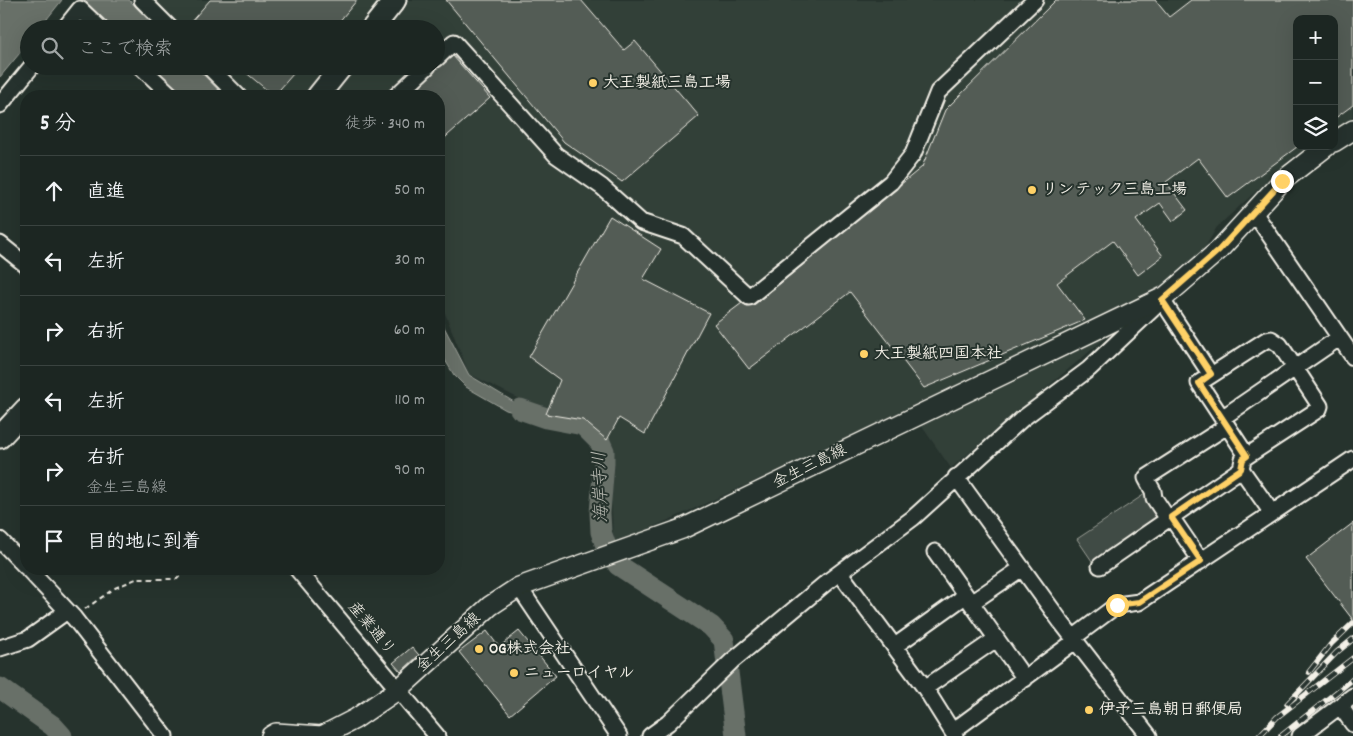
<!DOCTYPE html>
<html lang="ja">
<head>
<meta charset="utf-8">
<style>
  body { margin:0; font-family:Dekko,"Klee One",sans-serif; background:#29322f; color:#f1f3f6 }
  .controls { position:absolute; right:15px; top:15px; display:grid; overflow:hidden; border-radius:10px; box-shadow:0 5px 20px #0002 }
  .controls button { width:45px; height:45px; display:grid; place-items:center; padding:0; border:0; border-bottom:1px solid #3a4340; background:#1c2622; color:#f1f3f6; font:25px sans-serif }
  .stop { position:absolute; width:15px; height:15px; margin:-11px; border:4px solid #ffd166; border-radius:50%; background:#fff }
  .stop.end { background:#ffd166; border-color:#fff; box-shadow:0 1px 5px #0008 }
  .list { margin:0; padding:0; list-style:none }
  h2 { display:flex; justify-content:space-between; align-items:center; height:65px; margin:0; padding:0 20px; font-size:21px }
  h2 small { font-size:16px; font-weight:400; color:#a0a5a5 }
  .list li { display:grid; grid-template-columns:32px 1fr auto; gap:15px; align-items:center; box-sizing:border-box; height:70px; padding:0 20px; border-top:1px solid #3a4340 }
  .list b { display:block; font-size:19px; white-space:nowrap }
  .list p { margin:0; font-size:16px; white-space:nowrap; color:#a0a5a5 }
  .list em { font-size:16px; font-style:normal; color:#a0a5a5 }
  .icon { flex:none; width:28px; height:28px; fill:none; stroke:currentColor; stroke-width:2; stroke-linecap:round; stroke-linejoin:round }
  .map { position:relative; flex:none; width:1353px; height:736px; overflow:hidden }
  .search { position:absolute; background:#1c2622; box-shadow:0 5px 20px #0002; left:20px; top:20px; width:425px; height:55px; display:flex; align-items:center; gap:12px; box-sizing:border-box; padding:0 18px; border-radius:28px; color:#a0a5a5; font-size:19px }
  .panel { position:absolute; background:#1c2622; box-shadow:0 5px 20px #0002; left:20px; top:90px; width:425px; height:485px; border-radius:20px }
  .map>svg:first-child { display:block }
</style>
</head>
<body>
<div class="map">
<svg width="1353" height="736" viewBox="0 0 1353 736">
  <rect width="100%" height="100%" fill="#26332d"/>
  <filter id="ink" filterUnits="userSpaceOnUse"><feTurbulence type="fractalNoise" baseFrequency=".02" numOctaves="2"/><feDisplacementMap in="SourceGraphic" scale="10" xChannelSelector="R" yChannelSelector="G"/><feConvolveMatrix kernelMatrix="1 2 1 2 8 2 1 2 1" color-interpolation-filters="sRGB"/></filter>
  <g filter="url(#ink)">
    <path fill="#333f39" d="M129 0H1353V117L1334 130V19H1297V146H1310L1291 159 1217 227 1200 256 1121 325 951 468 911 411 613 545 610 443 469 374 439 298V96H225L195 66H436V29H158Z"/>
    <path fill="#414b45" stroke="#9a9e96" d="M1148 492 1161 518 1094 564 1077 539Z"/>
    <path fill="#676f68" stroke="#9fa39b" d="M0 0H62L39 29H29V42L0 77Z
      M79 0H129L157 29H109Z
      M148 66H195L224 96H179Z
      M439 317 469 375 514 402 546 409 544 420 506 410 466 387 454 375 439 350Z"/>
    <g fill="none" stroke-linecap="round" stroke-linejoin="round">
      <path stroke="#676f68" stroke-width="21" d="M520 409 546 418 583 425 600 442 604 451V463L600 513 601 532 606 546 618 565 711 626 724 640 736 736
        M0 688 53 726 62 736"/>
    </g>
    <path fill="#525c55" stroke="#f4f1e8" d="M210 0H357L333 29H194L189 24Z
      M446 0H581L624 50 635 41 699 116 622 182 564 142Z
      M1056 0H1155L1169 17 1191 0H1353V105L1334 119V19H1297V147L1228 198 1198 158 1166 182 1187 210 1173 221 1160 203 1136 220 1163 256 1138 275 1113 241 1057 283 1085 320 924 388 850 292 749 369 714 324 742 303 747 306 755 304 922 167 945 110Z
      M453 56 490 98 439 143V96H409L437 68Z
      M238 66H300L274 96Z
      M610 216 661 249 643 279 709 313 645 434 619 418 607 440 583 420 546 414 560 380 529 357Z
      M1353 523V620L1306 559Z
      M487 631 499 647 519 631 556 676 510 715 459 652Z
      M412 647 419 655 401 672 393 663Z"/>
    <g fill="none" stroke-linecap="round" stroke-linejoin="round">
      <g stroke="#f4f1e8" stroke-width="19">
        <path id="minor" d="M142 0 171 29
          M64 29 80 9 101 29
          M436 59 454 42 556 155 602 187 641 222 683 236 749 297 891 182 913 154 938 92 1035 0
          M140 66 172 96
          M208 66 238 96
          M396 96 428 66
          M0 105 32 66
          M1253 211 1353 357
          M0 244 26 265
          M1162 300 1211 375
          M1222 418 1339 338
          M1241 469 1272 513
          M956 477 1061 622 1149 736
          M1171 517 1201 561
          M1168 519 1154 498 1153 491 1146 478 1227 426
          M0 540 26 567
          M935 552 1025 679
          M1100 566 1241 469 1243 459 1247 456 1319 409 1320 406 1280 345 1271 339 1266 340 1199 383 1247 456
          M28 569 74 618 165 736
          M297 569 437 736
          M840 573 925 688 955 736
          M519 587 619 736
          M971 603 1022 568
          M1073 638 1117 605 1139 602 1353 459
          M895 646 965 596
          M0 648 28 639 67 611
          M925 688 996 639
          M1340 706 1353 724
          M953 731 1075 641
          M650 736 668 723 732 661 827 582 913 518 1022 419 1089 369 1160 302
          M1300 736 1353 696"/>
      </g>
      <g stroke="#f4f1e8" stroke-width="22">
        <path id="major" d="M1334 142 1353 130
          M271 736 276 733 322 736 355 719 399 689 490 606 519 587 682 529 1166 296 1219 250 1282 181 1327 146"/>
      </g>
      <g stroke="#f4f1e8" stroke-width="25">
        <path id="highway" d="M372 29 395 0
          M318 96 342 66
          M0 437 26 409"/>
      </g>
      <path stroke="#f4f1e8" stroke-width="2" stroke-dasharray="5 4" stroke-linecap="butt" d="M85 609 115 588 136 579H177L187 569"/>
      <use href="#minor" stroke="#26332d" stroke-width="15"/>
      <use href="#major" stroke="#26332d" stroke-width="19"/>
      <use href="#highway" stroke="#26332d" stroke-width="21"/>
      <g stroke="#f4f1e8" stroke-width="5.5">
        <path id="rail" d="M1309 672 1331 644 1353 623
          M1287 704 1337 652 1353 639
          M1259 736 1277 717 1353 658
          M1281 736 1353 679"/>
      </g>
      <use href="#rail" stroke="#26332d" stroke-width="4" stroke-dasharray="11" stroke-linecap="butt"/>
    </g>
  </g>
  <g fill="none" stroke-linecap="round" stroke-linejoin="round" filter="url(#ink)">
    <path stroke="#ffd166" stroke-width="6" d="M1117 605 1139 602 1201 561 1171 517 1241 469 1243 459 1247 456 1199 383 1211 374 1162 300 1219 250 1282 181"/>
  </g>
  <g fill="#ffd166" stroke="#26332d" stroke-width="2">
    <circle cx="593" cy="83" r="5"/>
    <circle cx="1032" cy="190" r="5"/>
    <circle cx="864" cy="354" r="5"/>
    <circle cx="479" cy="649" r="5"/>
    <circle cx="514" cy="673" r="5"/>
    <circle cx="1089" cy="710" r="5"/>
  </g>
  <g text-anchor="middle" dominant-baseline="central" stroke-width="4" stroke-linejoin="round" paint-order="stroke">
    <g font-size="16" font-weight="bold" fill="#f4f1e8" stroke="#26332d" text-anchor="start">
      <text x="603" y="83">大王製紙三島工場</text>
      <text x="1042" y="190">リンテック三島工場</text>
      <text x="874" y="354">大王製紙四国本社</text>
      <text x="489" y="649">OG株式会社</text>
      <text x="524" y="673">ニューロイヤル</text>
      <text x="1099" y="710">伊予三島朝日郵便局</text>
    </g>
    <g font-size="16" fill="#f4f1e8" stroke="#26332d">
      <text transform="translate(810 467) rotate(-26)">金生三島線</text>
      <text transform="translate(371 629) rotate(50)">産業通り</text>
      <text transform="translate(449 643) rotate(-42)">金生三島線</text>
    </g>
    <g font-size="18" font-style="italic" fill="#bcbdb5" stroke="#26332d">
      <text transform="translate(602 487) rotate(-92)">海岸寺川</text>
    </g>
  </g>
</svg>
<div class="controls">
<button>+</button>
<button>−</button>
<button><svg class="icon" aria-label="layers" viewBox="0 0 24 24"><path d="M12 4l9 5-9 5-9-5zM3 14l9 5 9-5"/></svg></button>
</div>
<div class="stop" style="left:1117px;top:605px"></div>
<div class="stop end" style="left:1282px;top:181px"></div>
<div class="search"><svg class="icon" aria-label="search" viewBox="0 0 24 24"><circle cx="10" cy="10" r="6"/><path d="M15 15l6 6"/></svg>ここで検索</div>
<section class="panel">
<h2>5 分<small>徒歩 · 340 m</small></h2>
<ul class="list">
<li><svg class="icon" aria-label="ahead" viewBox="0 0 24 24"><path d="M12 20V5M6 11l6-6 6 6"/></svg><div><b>直進</b></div><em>50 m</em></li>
<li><svg class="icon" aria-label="left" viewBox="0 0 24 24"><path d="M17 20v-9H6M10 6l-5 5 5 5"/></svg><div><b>左折</b></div><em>30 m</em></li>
<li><svg class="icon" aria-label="right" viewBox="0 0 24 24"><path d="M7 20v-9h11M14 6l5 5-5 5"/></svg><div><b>右折</b></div><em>60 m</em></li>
<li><svg class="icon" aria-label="left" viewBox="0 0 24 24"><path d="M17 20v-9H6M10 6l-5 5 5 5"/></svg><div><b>左折</b></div><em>110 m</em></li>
<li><svg class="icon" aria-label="right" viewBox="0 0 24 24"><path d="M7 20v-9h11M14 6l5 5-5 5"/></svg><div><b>右折</b><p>金生三島線</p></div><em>90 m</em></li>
<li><svg class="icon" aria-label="arrive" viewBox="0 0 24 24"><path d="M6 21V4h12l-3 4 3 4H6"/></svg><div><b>目的地に到着</b></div></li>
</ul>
</section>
</div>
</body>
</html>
